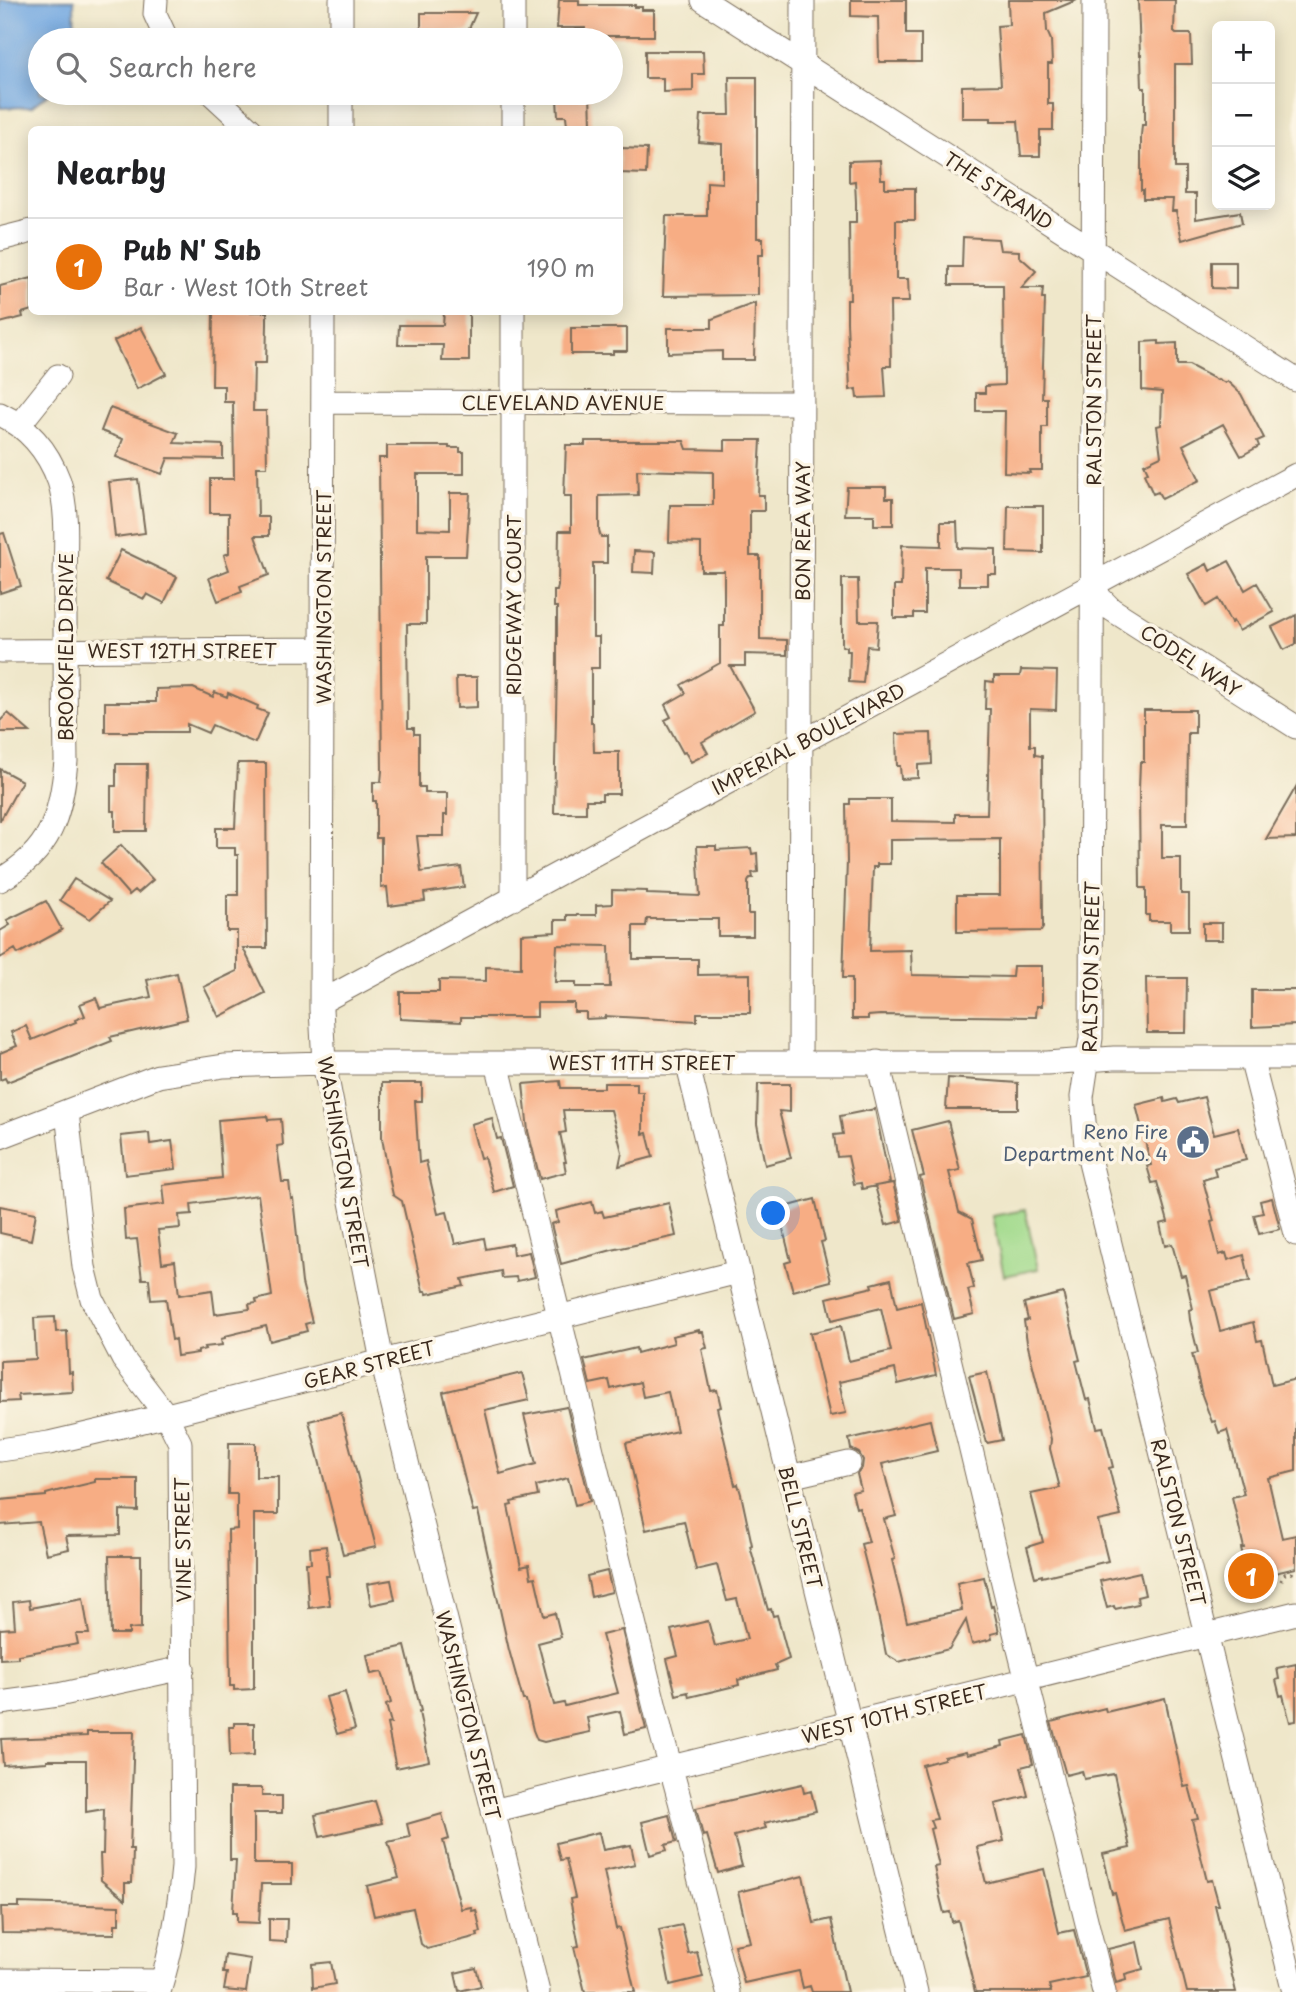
<!DOCTYPE html>
<html lang="en">
<head>
<meta charset="utf-8">
<style>
  body { margin:0; font-family:"Playpen Sans",sans-serif; background:#f2f2f2; color:#202124 }
  .controls { position:absolute; right:21px; top:21px; display:grid; overflow:hidden; border-radius:10px; box-shadow:0 4px 18px #0003 }
  .controls button { width:63px; height:63px; display:grid; place-items:center; padding:0; border:0; border-bottom:2px solid #e0e0e0; background:#fff; color:#202124; font:35px sans-serif }
  .you { position:absolute; left:774px; top:1214px; width:24px; height:24px; margin:-18px; border:5px solid #fff; border-radius:50%; background:#1a73e8; box-shadow:0 0 0 10px #1a73e833 }
  .badge { display:grid; place-items:center; width:46px; height:46px; border-radius:50%; background:#c8321e; color:#fff; font-size:23px; font-weight:700 }
  .pin { position:absolute; translate:-50% -50%; border:4px solid #fff; box-shadow:0 2px 7px #0006 }
  .list { margin:0; padding:0; list-style:none }
  h2 { display:flex; justify-content:space-between; align-items:center; height:91px; margin:0; padding:0 28px; font-size:30px }
  h2 small { font-size:23px; font-weight:400; color:#757577 }
  .list li { display:grid; grid-template-columns:46px 1fr auto; gap:21px; align-items:center; box-sizing:border-box; height:98px; padding:0 28px; border-top:2px solid #e0e0e0 }
  .list b { display:block; font-size:26px; white-space:nowrap }
  .list p { margin:0; font-size:23px; white-space:nowrap; color:#757577 }
  .list em { font-size:23px; font-style:normal; color:#757577 }
  .icon { flex:none; width:38px; height:38px; fill:none; stroke:currentColor; stroke-width:2; stroke-linecap:round; stroke-linejoin:round }
  .map { position:relative; flex:none; width:1296px; height:1992px; overflow:hidden }
  .search { position:absolute; background:#fff; box-shadow:0 4px 18px #0003; left:28px; top:28px; width:595px; height:77px; display:flex; align-items:center; gap:18px; box-sizing:border-box; padding:0 24px; border-radius:38px; color:#757577; font-size:26px }
  .panel { position:absolute; background:#fff; box-shadow:0 4px 18px #0003; left:28px; top:126px; width:595px; height:189px; border-radius:10px }
  .map>svg:first-child { display:block }
</style>
</head>
<body>
<div class="map">
<svg width="1296" height="1992" viewBox="0 0 1296 1992">
  <rect width="100%" height="100%" fill="#fcf5e5"/>
  <filter id="ink" filterUnits="userSpaceOnUse"><feTurbulence type="fractalNoise" baseFrequency=".0143" numOctaves="2"/><feDisplacementMap in="SourceGraphic" scale="14" xChannelSelector="R" yChannelSelector="G"/><feConvolveMatrix kernelMatrix="1 2 1 2 8 2 1 2 1" color-interpolation-filters="sRGB"/></filter>
  <filter id="wash" filterUnits="userSpaceOnUse"><feTurbulence type="fractalNoise" baseFrequency=".00686" numOctaves="4" result="noise"/><feDisplacementMap in="SourceGraphic" scale="28" xChannelSelector="R" yChannelSelector="G"/><feGaussianBlur stdDeviation="1.57" result="paint"/><feColorMatrix in="noise" values="0 0 0 0 0 0 0 0 0 0 0 0 0 0 0 0 0 1.4 0 .05"/><feComposite in="paint" operator="in"/></filter>
  <g filter="url(#wash)">
    <rect width="100%" height="100%" fill="#efe7ca"/>
    <path fill="#a1da8c" stroke="#6e8255" stroke-width="2" d="M1025 1210 1038 1269 1004 1276 992 1216Z"/>
    <path fill="#74a9e1" stroke="#586a80" stroke-width="2" d="M0 0H74L75 40H40V93H49L31 107 0 108Z"/>
    <g id="blocks">
      <path fill="#f7ad84" fill-rule="evenodd" d="M559 0H579V5H635V7H642V10H654V36H585V28H557Z
        M851 0H906V34H921V62H879L878 17 851 16Z
        M1008 0H1077L1046 13 1047 31 1051 40 1052 64H1048V104H1053V130H1040V156H1021L1018 121H991V118H962V86L1001 85 997 26 1009 25Z
        M1138 0H1175L1174 32 1176 34H1191L1192 64H1175V168H1185V194H1196V219L1240 212 1242 223 1182 240 1176 211H1172L1173 199H1143V190H1141V136L1142 125H1145V88H1142L1141 55H1140Z
        M421 13H476L468 31 439 32V36H421Z
        M645 51H703L704 74H693V91L663 92V78H645Z
        M729 77H757V238H763V255H758V295L663 296 666 216H707V182L722 183V144L699 142 701 115H730Z
        M560 93H590L591 125 567 126 566 116H558L557 99H560Z
        M620 148 647 149 646 174 620 173Z
        M880 160 881 179H885V188H915V220H896V279H908L909 302H890L891 366H884L886 397 857 398 856 389 850 390 847 322V300H850L849 223H856V202L855 181 849 182V161Z
        M963 237 998 239 1000 250 1019 251V256L1036 271 1021 288H1043L1042 298H1045L1042 398H1047V427H1042V470H1029L1030 473 1004 472 1005 411H976V393H985V386L1004 385 1003 285H949V267H962Z
        M1212 262H1236V289L1212 288Z
        M32 278V310L22 313 23 317 0 323V286Z
        M755 303 754 360H722V351L668 353V328H712V319Z
        M213 312H267V324L266 363H254L253 411H266L267 467H257L258 517H269V536H255L269 575 240 586 242 592 218 601 209 578 229 570 224 555 229 553V513H210V479H234L233 402H224V386H212Z
        M444 312H469V361H442L443 345H398L399 325H443Z
        M141 327 166 374 137 389 114 341Z
        M571 328H627V351H613V354H571Z
        M1159 341V344L1177 343V365H1189L1217 380 1218 379 1225 383 1227 381 1241 394 1264 438 1257 441 1259 446 1241 456 1223 424 1183 445 1200 480 1162 499 1158 492 1153 494 1144 474 1148 472 1144 464 1161 456 1157 426 1161 425 1162 392 1142 390V342Z
        M110 408 178 433 174 443 223 445V459L168 458 162 474 116 457 123 439 101 431Z
        M725 440H761L758 495H764V511H750V556H760V639L787 640V655L745 654V666H730L755 711 702 742 708 753 691 762 685 752 683 753 665 720 671 717 665 705 686 693 681 685 720 663V626H724V571H701V543L669 542 670 505H713V472L637 470 638 495 599 496V531L601 537H607V563H593V637H599V668H591V723H593L594 752H619V794H602V800H586V813H554L557 667V607H554V591H557L558 586 559 531H571V496H564L566 445H585V441H684L687 449 725 450Z
        M387 446H449V448H460V452H464V474H417V529L450 530V493H470L466 556H426V624H407L408 728H414V734H419V787H425V793H447V815H444V836H417L421 872 461 867 464 887 424 893 425 901 389 906 387 887 381 888V838H376V801H373V782H381L382 771 379 458H387Z
        M138 479 145 533 115 537 109 482Z
        M847 487H886V498H893V525H874V515H845Z
        M1008 506H1043V553L1007 552Z
        M941 522H957L958 548 996 549V574H988V585H959V568H925V613H914V618H894V586H901L902 545 941 546Z
        M4 533 21 586 0 593V534Z
        M121 550 177 577 164 603 147 594 144 599 106 581Z
        M634 551 655 552 654 573 633 572Z
        M1229 561 1245 590 1257 583 1274 612 1239 631 1233 621 1231 623 1218 599 1206 606 1188 574 1207 564 1210 571Z
        M842 579H858L859 621H878L876 647 867 646 863 683 849 682 850 651H847V647L842 646Z
        M1296 615V644L1284 650 1272 627Z
        M1021 670 1057 671 1056 710 1030 709V746H1035V755L1042 756 1043 928 1041 931 957 932V895H1000V839L890 840V864H877V867H873L870 951 911 950 912 975 1012 977 1013 966H1042V1006H1037L1036 1017 880 1015 868 1016V1019H852V978H843L847 861 846 804H850V799H891V821L955 822V814H987L990 709H985L986 681 994 682V676H1020Z
        M456 677H477V707L457 708Z
        M193 688 213 697 215 692 227 697 228 693 258 706 257 709 268 713 255 743 212 725 208 733 187 724V732H105V702H156V689Z
        M1144 710H1195V733H1188L1187 825H1162V858H1181V894H1189V930H1170V921H1149V915H1146V888H1140L1139 790 1140 762H1144Z
        M8 713 30 732H0V721Z
        M931 733 932 764 918 765V778L901 779 900 766H897L896 734Z
        M238 763H266L267 948H243L265 993 219 1017 204 987 237 971V931H227V895H238V855H235V848H216V828H235Z
        M116 764H147L146 831H115V811H111V786H116Z
        M0 769 22 781 0 821Z
        M1296 787V838L1266 839Z
        M121 845 153 880 138 893 135 890 129 895 101 863Z
        M697 846H716V850L751 848 752 854 757 853 758 872 752 873 753 878H750L748 882V914H753V936H718V919H647L646 926H633V959H698V975L750 974V1013H697V1021L605 1016V1018L586 1019V1012H574V1003H537V1017H461V1022L400 1019V992H439V980L486 981V967L521 968V934L555 932V920H567V915H596V905L612 904V890L647 891V894L700 896ZM557 945 609 946 610 987H576V982H555Z
        M74 879 110 901 90 919 60 900Z
        M46 901 62 930 18 954 15 949 0 958V931L10 925 7 920Z
        M1203 923H1222V940H1203Z
        M177 973 187 1019 110 1037 112 1041 64 1060 7 1082 5 1078 0 1080V1053L17 1046 11 1032 26 1026 32 1040 76 1022 75 1020 85 1016 80 1004 96 998 100 1008 151 997 147 980Z
        M1146 978H1187L1186 1033H1147Z
        M1252 990H1296V1025L1252 1027Z
        M948 1078 1018 1083V1109H946Z
        M560 1081 561 1088H604V1083H637V1092H643V1134L647 1133 653 1157 619 1166 622 1152 611 1110H563L566 1132 560 1133 566 1162H564L566 1172 540 1179 528 1131 523 1084Z
        M382 1083H422V1101H415L419 1163 426 1161 438 1214 447 1212 455 1244 484 1238 486 1249 512 1244 513 1255 529 1252 535 1277 517 1281 516 1277 502 1278 501 1271 462 1279 464 1286 427 1294 426 1291H423L402 1201 393 1195 389 1177 382 1138Z
        M758 1084H790V1112L779 1111 791 1158 765 1165 757 1124Z
        M1204 1097 1214 1134 1238 1128 1246 1160 1214 1168 1216 1176 1203 1180 1214 1221 1211 1222 1219 1255 1226 1253 1228 1260 1244 1255 1250 1281 1210 1291 1220 1331 1253 1322 1257 1341 1262 1340 1272 1385 1296 1379V1471L1268 1478 1282 1538 1296 1535V1568L1254 1578 1248 1575 1241 1548H1244L1232 1497 1244 1494 1227 1430 1219 1433 1215 1421 1212 1422 1202 1395 1192 1354 1198 1353 1190 1320 1189 1310 1193 1309 1185 1275 1181 1276 1172 1244 1165 1246 1160 1224 1168 1222 1157 1182 1152 1183 1147 1166 1151 1165 1136 1105 1164 1098 1165 1102 1177 1099 1179 1103Z
        M875 1109 890 1183 862 1189 861 1183 854 1184 848 1156 837 1157 834 1135 843 1134 840 1116Z
        M267 1116 268 1120 281 1119 283 1145 277 1146 282 1182H289L291 1199 293 1198 302 1283 312 1322 305 1324 307 1331 270 1341 266 1326 225 1336V1338L221 1339 222 1345 204 1347 205 1349 198 1351V1353L177 1356 175 1339 172 1340 166 1299 151 1300 149 1279H142L137 1239 126 1240 124 1209 165 1204 163 1185 222 1178 218 1120ZM258 1195 272 1296 256 1300 257 1303 249 1304 250 1309 215 1314 212 1290 179 1295 175 1261 162 1263 158 1230 180 1228 179 1215 192 1214 191 1204Z
        M492 1118 497 1139 501 1138 513 1186 494 1192 484 1157 480 1158 471 1124Z
        M948 1121 960 1170 949 1172 959 1212 972 1219 982 1260 968 1263 974 1288 968 1290 974 1314 954 1319 920 1177 924 1176 912 1130Z
        M149 1133 150 1144 172 1141 176 1169 125 1175 121 1136Z
        M893 1183 902 1221 886 1225 875 1186Z
        M1272 1198 1280 1229 1259 1234 1254 1215 1263 1213 1260 1201Z
        M815 1199 825 1241 821 1242 831 1281 793 1291 785 1263 791 1261 778 1209Z
        M592 1202 595 1213 602 1211 604 1217 669 1203 676 1236 612 1250 561 1264 551 1224 558 1222 556 1211Z
        M0 1206 36 1213 31 1240 0 1233Z
        M891 1279 897 1308 921 1302 936 1375 898 1384 895 1369 839 1382 846 1413 830 1416 810 1333 841 1326 849 1361 891 1351 881 1308 832 1320 827 1298 873 1287 872 1284Z
        M1063 1293 1080 1360 1076 1361 1086 1400 1090 1399 1097 1428 1103 1427 1113 1467 1109 1468 1121 1516 1098 1521 1108 1561 1042 1577V1575L1035 1577 1027 1547 1043 1542 1031 1494 1060 1488 1050 1449 1051 1439 1027 1342 1024 1321 1028 1320 1024 1303Z
        M55 1317 56 1332 67 1331 69 1373 72 1372 73 1392 18 1395 19 1401 0 1402V1361L36 1359 34 1318Z
        M699 1330V1332H703L707 1348 702 1349 711 1391 717 1390 721 1407 717 1408 735 1485 738 1484 741 1494 752 1545 750 1546 768 1610 771 1609 773 1616 777 1615 789 1659 775 1665 777 1670 738 1680 739 1685 689 1697 688 1692 676 1695 667 1659 678 1656 671 1630 708 1621 715 1646 747 1639 737 1599 727 1601 717 1565 696 1570 684 1521 646 1530 626 1443 677 1431 668 1392 643 1397 640 1382 611 1389 609 1380 590 1384 584 1360 636 1348 637 1353 674 1343 672 1336Z
        M987 1372 1002 1440 987 1443 969 1376Z
        M522 1373 529 1400 485 1410 500 1474 536 1464 524 1415 567 1407 590 1501 575 1505 568 1478 536 1486 538 1496 511 1502 512 1505 508 1506 521 1567 529 1565 531 1578 535 1577 544 1616 555 1613 561 1637 538 1643 554 1705 564 1703 565 1706 618 1693 602 1635 622 1630 646 1729 625 1734 620 1711 587 1718 590 1732 544 1742 537 1740 533 1730 526 1700H523L509 1650 478 1511 473 1512 443 1392Z
        M341 1413 376 1547 343 1554 309 1421Z
        M930 1420 937 1451 882 1464 896 1516 884 1519 895 1559 892 1560 907 1622 962 1610 957 1583 984 1577 991 1607 993 1606 999 1632 991 1634 992 1639 972 1644 966 1620 949 1649 899 1662 886 1654 874 1595 861 1544 869 1542 859 1507 856 1508 852 1492 861 1490 857 1474 862 1468 863 1460 859 1453 851 1449 849 1439Z
        M229 1443H256V1477H278V1514H254V1689L234 1690V1686H230L228 1530 237 1529V1494H228Z
        M95 1479H138V1511L120 1510V1535L66 1536 69 1549 46 1554 39 1522 0 1525V1500L46 1496V1494L57 1491 95 1482Z
        M326 1546 329 1576H326L330 1605 309 1608 306 1563H311L310 1548Z
        M109 1556H141V1628L129 1629V1634H111Z
        M607 1571 612 1592 591 1597 587 1576Z
        M1140 1572 1145 1595 1137 1597 1138 1604 1115 1609 1114 1606 1107 1608 1100 1581Z
        M391 1580 395 1600 371 1605 367 1584Z
        M83 1598 89 1634H76L78 1644 18 1655V1658L0 1659V1629L15 1628 13 1602 29 1600 30 1608Z
        M405 1646 421 1711 419 1712 429 1761 396 1768 387 1724 391 1723 386 1705 391 1703 382 1672 371 1674 367 1655Z
        M1296 1664V1721L1290 1722 1283 1695 1280 1696 1276 1680 1279 1679 1277 1668Z
        M345 1692 355 1729 337 1734 326 1697Z
        M1165 1698 1184 1787 1189 1786 1198 1819 1192 1820 1207 1881 1212 1880 1219 1905H1215L1236 1992H1187L1169 1919 1125 1930 1115 1893 1112 1894 1103 1854 1130 1848 1114 1774 1084 1779 1082 1771 1066 1775 1051 1722 1105 1708 1106 1712Z
        M234 1723H254V1755L230 1756 229 1727H234Z
        M87 1732H134L130 1849H133L132 1883H125V1900L101 1880 100 1854H103L104 1809 86 1812V1760H47V1762L3 1765 1 1739 87 1736Z
        M1026 1735 1033 1764 1021 1767 1028 1796 995 1804 1004 1841 977 1847 986 1883 1044 1869 1059 1933 1074 1930 1086 1977 1049 1985 1051 1992H975L958 1920 952 1922 950 1912 944 1913 940 1897 934 1867 939 1866 930 1829 933 1828 930 1820 937 1819 922 1765 944 1759V1757L966 1752 967 1755 1003 1746 1002 1741Z
        M802 1784 804 1793 811 1791 816 1811 764 1823 766 1828 734 1836 742 1866 718 1873 707 1835 703 1836 696 1808Z
        M230 1788H262V1796H282V1813H254V1864H292V1884H261L259 1923 237 1922V1912H233L236 1860H230Z
        M375 1801 382 1823 320 1837 315 1815Z
        M442 1814 449 1839 443 1841 461 1909 471 1907 472 1911 476 1910 481 1932 477 1933 478 1936 427 1949 421 1944 413 1908 374 1916 367 1886 399 1878 388 1842 410 1837 407 1824Z
        M669 1815 676 1842 665 1845 667 1850 650 1855 642 1822Z
        M599 1832 603 1850 631 1845 635 1864 604 1871 616 1929 620 1928 635 1992H585L574 1947 579 1946 570 1899 575 1898 566 1859 560 1860 556 1843Z
        M803 1876 814 1923 831 1919 847 1992H812L810 1986 803 1988 799 1971 744 1983 734 1945 750 1942 738 1892Z
        M19 1903 119 1906V1924H115V1934L2 1933 1 1907H19Z
        M269 1919H287L286 1942 269 1941Z
        M682 1925 689 1954 697 1952 703 1977 670 1985 659 1930Z
        M1137 1942 1143 1969 1125 1974 1126 1980 1116 1983 1108 1949Z
        M225 1955 251 1959 246 1992 224 1990 227 1973H223Z
        M331 1962 335 1984 313 1988 312 1964Z
        M476 1968 481 1986 459 1991 455 1973Z"/>
    </g>
  </g>
  <g filter="url(#ink)">
    <use href="#blocks" fill-opacity="0" stroke="#7a6c5a" stroke-width="2"/>
    <g fill="none" stroke-linecap="round" stroke-linejoin="round">
      <g stroke="#7a6c5a" stroke-width="25">
        <path id="minor" d="M156 0 155 14 167 40
          M341 0V40
          M513 0V40
          M703 0 1296 380
          M1094 0 1091 1038 1082 1097 1086 1146 1294 1992
          M211 93 251 130
          M341 93V130
          M513 93V130
          M0 239 32 231
          M323 312 321 1009 324 1063 382 1361 538 1992
          M513 312V899
          M324 402 802 403
          M0 414C29 428 48 451 59 481 69 512 65 551 65 583 65 642 65 702 66 761 61 816 51 851 0 880
          M19 425 58 376
          M1093 584 1100 598 1111 609 1296 727
          M0 651 323 649
          M321 1002 1296 475
          M1251 1058 1296 1234
          M687 1062 916 1992
          M800 1062 803 0
          M878 1062 1018 1645 1104 1992
          M497 1063 661 1732 680 1801 728 1992
          M67 1112 84 1267 92 1299 123 1359 166 1415 180 1443 183 1867C179 1910 172 1950 159 1992
          M0 1137 158 1076 224 1066 324 1063H1047L1114 1058H1296
          M0 1450 49 1443 135 1423 738 1272
          M789 1477 849 1463
          M0 1703 58 1695 183 1668
          M493 1811 1296 1613
          M0 1980 162 1981"/>
      </g>
      <path stroke="#7a6c5a" stroke-width="3.5" stroke-dasharray="2 5" stroke-linecap="butt" d="M1244 1572 1245 1575
        M1281 1581 1285 1574 1292 1573 1291 1569
        M1233 1593 1241 1582 1251 1576"/>
      <use href="#minor" stroke="#fff" stroke-width="23"/>
    </g>
  </g>
  <defs>
    <g id="civic-disc" transform="scale(1.75)"><circle r="9.5" fill="#5c6f8a" stroke="#fcf5e5"/><path d="M-.6-6.5H3V-4.5H.6V-3L4-1V1h2V6H-6V1h2V-1L-.6-3ZM-1.2 2.5V6h2.4V2.5Z" fill="#fff"/></g>
  </defs>
  <g fill-rule="evenodd">
    <use href="#civic-disc" x="1193" y="1142"/>
  </g>
  <g text-anchor="middle" dominant-baseline="central" stroke-width="7" stroke-linejoin="round" paint-order="stroke">
    <g font-size="19" fill="#3b2a1e" stroke="#fcf5e5">
      <text transform="translate(999 190) rotate(33)">THE STRAND</text>
      <text transform="translate(1093 400) rotate(-90)">RALSTON STREET</text>
      <text x="563" y="402">CLEVELAND AVENUE</text>
      <text transform="translate(802 531) rotate(-90)">BON REA WAY</text>
      <text transform="translate(323 597) rotate(-90)">WASHINGTON STREET</text>
      <text transform="translate(513 605) rotate(-90)">RIDGEWAY COURT</text>
      <text transform="translate(65 647) rotate(-90)">BROOKFIELD DRIVE</text>
      <text x="182" y="650">WEST 12TH STREET</text>
      <text transform="translate(1191 660) rotate(33)">CODEL WAY</text>
      <text transform="translate(808 738) rotate(-28)">IMPERIAL BOULEVARD</text>
      <text transform="translate(1090 967) rotate(-89)">RALSTON STREET</text>
      <text x="642" y="1062">WEST 11TH STREET</text>
      <text transform="translate(344 1162) rotate(80)">WASHINGTON STREET</text>
      <text transform="translate(369 1364) rotate(-15)">GEAR STREET</text>
      <text transform="translate(1179 1522) rotate(76)">RALSTON STREET</text>
      <text transform="translate(801 1527) rotate(76)">BELL STREET</text>
      <text transform="translate(182 1540) rotate(-91)">VINE STREET</text>
      <text transform="translate(894 1713) rotate(-14)">WEST 10TH STREET</text>
      <text transform="translate(469 1715) rotate(76)">WASHINGTON STREET</text>
    </g>
    <g font-size="19" fill="#4e5e75" stroke="#fcf5e5" text-anchor="end">
      <text x="1168" y="1131">Reno Fire<tspan x="1168" dy="22">Department No. 4</tspan></text>
    </g>
  </g>
</svg>
<div class="controls">
<button>+</button>
<button>−</button>
<button><svg class="icon" aria-label="layers" viewBox="0 0 24 24"><path d="M12 4l9 5-9 5-9-5zM3 14l9 5 9-5"/></svg></button>
</div>
<div class="you"></div>
<div class="pin badge" style="left:1251px;top:1576px;background:#e8710a">1</div>
<div class="search"><svg class="icon" aria-label="search" viewBox="0 0 24 24"><circle cx="10" cy="10" r="6"/><path d="M15 15l6 6"/></svg>Search here</div>
<section class="panel">
<h2>Nearby<small></small></h2>
<ul class="list">
<li><span class="badge" style="background:#e8710a">1</span><div><b>Pub N' Sub</b><p>Bar · West 10th Street</p></div><em>190 m</em></li>
</ul>
</section>
</div>
</body>
</html>
